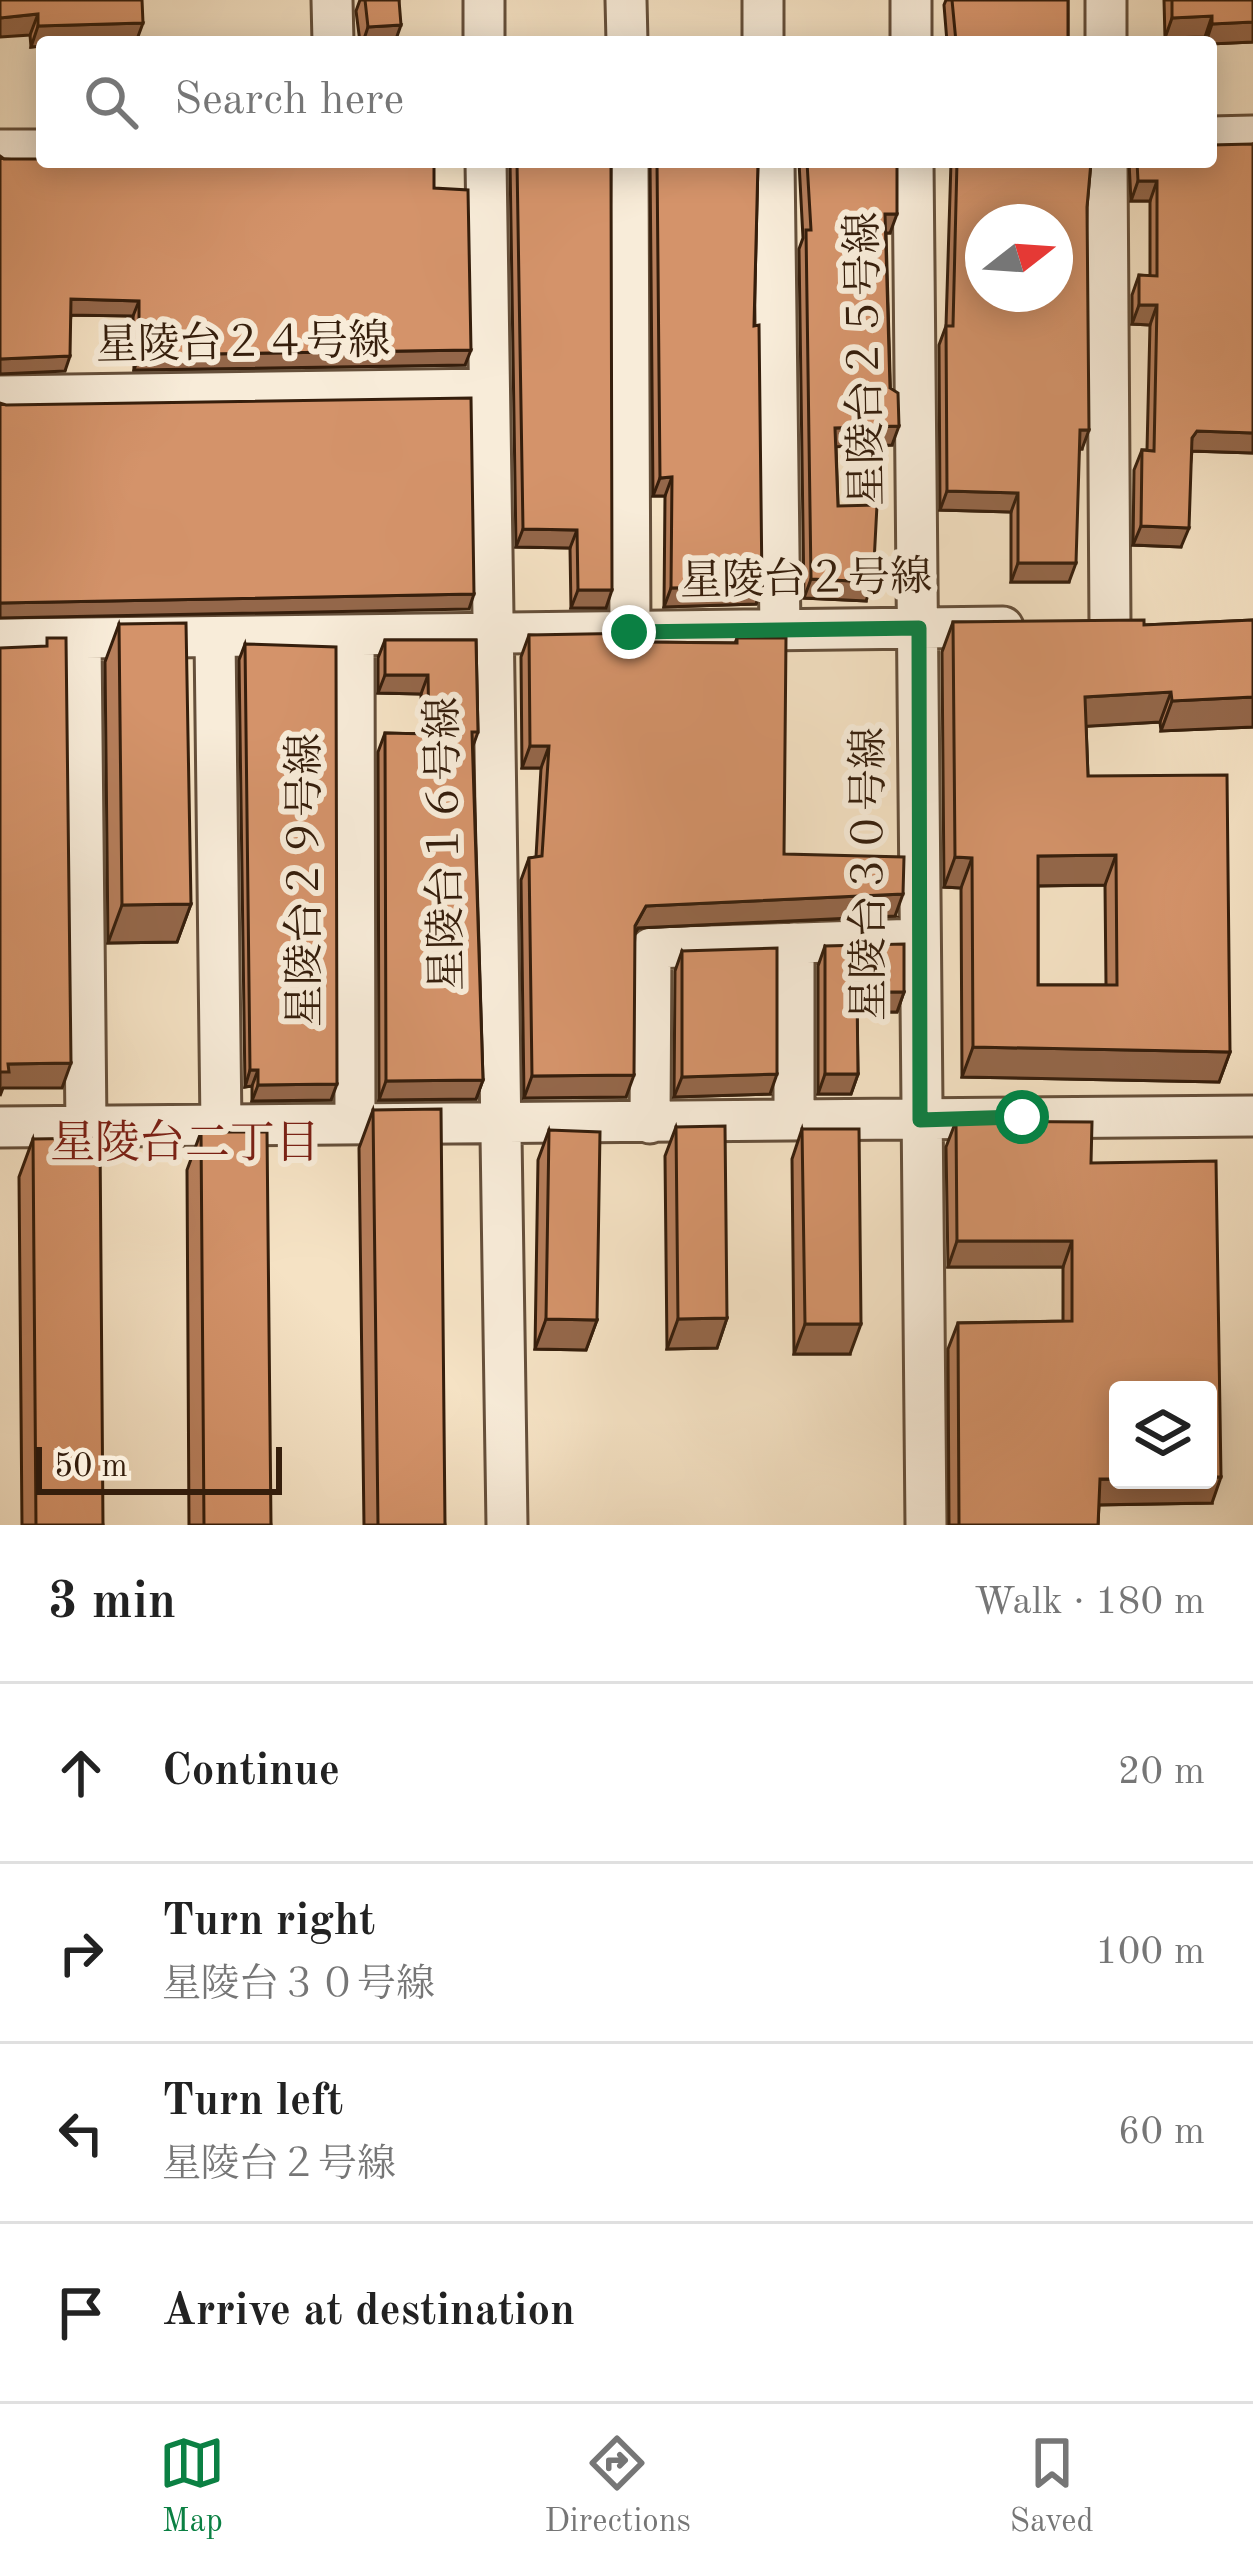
<!DOCTYPE html>
<html lang="en">
<head>
<meta charset="utf-8">
<style>
  body { margin:0; font-family:"Old Standard TT","Noto Serif JP",serif; background:#f6f6f6; color:#222 }
  .controls { position:absolute; right:36px; bottom:36px; display:grid; overflow:hidden; border-radius:12px; box-shadow:0 6px 30px #0003 }
  .controls button { width:108px; height:108px; display:grid; place-items:center; padding:0; border:0; border-bottom:3px solid #e0e0e0; background:#fff; color:#222; font:60px sans-serif }
  .compass { position:absolute; left:965px; top:204px; width:108px; height:108px; border-radius:50%; background:#fff; box-shadow:0 6px 30px #0003; rotate:73deg }
  .scale { position:absolute; left:36px; bottom:30px; width:246px; box-sizing:border-box; padding-left:12px; border:6px solid #351e0c; border-top:0; font-size:33px; line-height:42px; white-space:nowrap; color:#351e0c; -webkit-text-stroke:9px #f8ecd9; paint-order:stroke }
  .stop { position:absolute; width:36px; height:36px; margin:-27px; border:9px solid #0b8043; border-radius:50%; background:#fff }
  .stop.end { background:#0b8043; border-color:#fff; box-shadow:0 3px 12px #0008 }
  .list { margin:0; padding:0; list-style:none }
  h2 { display:flex; justify-content:space-between; align-items:center; height:156px; margin:0; padding:0 48px; font-size:51px }
  h2 small { font-size:39px; font-weight:400; color:#767676 }
  .list li { display:grid; grid-template-columns:78px 1fr auto; gap:36px; align-items:center; box-sizing:border-box; height:180px; padding:0 48px; border-top:3px solid #e0e0e0 }
  .list b { display:block; font-size:45px; white-space:nowrap }
  .list p { margin:0; font-size:39px; white-space:nowrap; color:#767676 }
  .list em { font-size:39px; font-style:normal; color:#767676 }
  .icon { flex:none; width:66px; height:66px; fill:none; stroke:currentColor; stroke-width:2; stroke-linecap:round; stroke-linejoin:round }
  .map { position:relative; flex:none; width:1253px; height:1525px; overflow:hidden }
  .search { position:absolute; background:#fff; box-shadow:0 6px 30px #0003; left:36px; right:36px; top:36px; height:132px; display:flex; align-items:center; gap:30px; box-sizing:border-box; padding:0 42px; border-radius:12px; color:#767676; font-size:45px }
  .sheet { height:876px; background:#fff }
  nav { display:flex; justify-content:space-around; align-items:center; box-sizing:border-box; height:168px; border-top:3px solid #e0e0e0; background:#fff; font-size:33px; color:#767676 }
  nav a { display:grid; justify-items:center; gap:6px }
  nav .on { color:#0b8043 }
  .map>svg:first-child { display:block }
</style>
</head>
<body>
<div class="map">
<svg width="1253" height="1525" viewBox="0 0 1253 1525">
  <rect width="100%" height="100%" fill="#f5e2c4"/>
  <filter id="stains"><feTurbulence type="fractalNoise" baseFrequency=".00167" numOctaves="4"/><feColorMatrix values="0 0 0 0 .2 0 0 0 0 .09 0 0 0 0 .02 0 0 0 .5 -.17"/></filter>
  <radialGradient id="worn" r=".72"><stop offset=".6" stop-color="#630" stop-opacity="0"/><stop offset="1" stop-color="#630" stop-opacity=".3"/></radialGradient>
  <g fill="none" stroke-linecap="round" stroke-linejoin="round">
    <g stroke="#654f3a" stroke-width="45">
      <path id="minor" d="M332 0 333 42
        M484 0V42
        M626 0 627 42
        M763 0V42
        M911 0V42
        M1106 0V42
        M1211 137 1253 136
        M0 150H42
        M486 162 507 1525
        M628 162 630 632
        M774 162 780 630
        M913 162 926 1525
        M1107 162 1110 625
        M0 396 488 389
        M354 636 355 1124
        M215 638 221 1125
        M0 639 1003 627
        M81 639 86 1126
        M794 1120V943
        M650 1123 651 948 920 939
        M0 1127 1253 1116"/>
    </g>
    <use href="#minor" stroke="#f8ecd9" stroke-width="39"/>
  </g>
  <path fill="#b67e5b" stroke="#351e0c" stroke-width="3" fill-rule="evenodd" d="M0 0H142L42 42V46L31 47 30 35Z
    M360 0H399L395 42H360L356 11Z
    M946 0H1068V42H947L944 5Z
    M1164 0H1253V42L1211 44V42H1205V37L1165 38Z
    M1253 144V453L1192 451 1181 547 1133 545 1134 470 1142 450H1147L1150 325 1132 324V295L1139 275 1150 276V201H1131L1129 162H1211Z
    M4 159 434 188 465 365 134 370 133 316 71 315 65 371Z
    M510 162H611L606 608H571L570 548 516 547Z
    M650 162H758L754 326 762 586 756 604 664 607 665 496H653Z
    M799 162H897L890 233H886L892 445 836 446 838 506 866 601 804 598 799 249 803 238Z
    M951 162H1091L1087 207 1082 449H1079L1069 582H1011V512L940 510 939 345 946 326Z
    M1253 620V727L1161 731 1160 722 1086 726 1088 776 1230 1052 1219 1082 962 1077 961 888 944 887 942 652 953 622 1144 625ZM1105 885 1106 985H1038V886Z
    M119 624 191 904 177 942 108 943 105 662Z
    M529 635 642 642 735 643 737 638 784 854 895 916 638 928 635 933 626 1097 524 1098 521 880 529 858 536 857 541 768H522L521 657Z
    M385 640H476L478 732 473 746 483 1080 476 1099 379 1100 378 752 385 733 422 734 421 694 378 693V658Z
    M245 644 331 1100 252 1101V1086L245 1087 239 660Z
    M825 946 904 992 897 1012H857L858 1074 851 1094H818V966Z
    M682 951 770 1094 674 1097 675 971Z
    M373 1110 445 1525H364L359 1148Z
    M956 1121 1091 1163 1212 1503 1099 1505 1098 1525H949L948 1349 958 1323 1063 1321V1267H948L946 1147Z
    M676 1127 727 1318 717 1348 667 1349 665 1156Z
    M802 1129 850 1354H794L792 1159Z
    M549 1130 597 1320 586 1350 535 1349 538 1160Z
    M201 1132 271 1525H189L187 1170Z
    M33 1139 103 1525H22L19 1177Z"/>
  <path fill="#94674a" stroke="#351e0c" stroke-width="3" d="M38 14 30 35 0 37V18Z
    M1212 16 1205 37 1165 38 1172 18Z
    M1253 22V42L1211 44V42H1206L1212 24Z
    M143 23 136 42H42V46L31 47 38 26Z
    M401 25 395 42H363L368 27Z
    M1138 181H1157L1150 201H1131Z
    M885 214H897L890 233H878Z
    M71 299 139 301 133 316 65 315Z
    M1139 305H1157L1150 325 1132 324Z
    M471 350 465 365 134 370 139 355Z
    M70 356 65 371 0 374V359Z
    M899 426 892 445 828 447 835 428Z
    M1080 430H1089L1082 449H1073Z
    M1197 431 1253 433V453L1190 451 1192 438Z
    M672 477 665 496H653L660 478Z
    M947 491 1018 493 1011 512 940 510Z
    M1141 526 1189 528 1181 547 1133 545Z
    M523 529 577 530 570 548 516 547Z
    M1018 563H1076L1069 582H1011Z
    M811 579 873 582 866 601 804 598Z
    M762 586 756 604 664 607 671 588Z
    M578 590H612L606 608H571Z
    M474 594 469 609 0 618V603Z
    M385 675H428L421 694 378 693Z
    M1171 692 1160 722 1074 727 1085 697Z
    M1253 697V727L1161 731 1172 701Z
    M530 746H549L541 768H522Z
    M1116 855 1105 885 1027 886 1038 856Z
    M955 857 972 858 961 888 944 887Z
    M903 894 895 916 638 928 627 948 635 926 646 906Z
    M191 904 177 942 108 943 122 905Z
    M857 992H904L897 1012H850Z
    M973 1047 1230 1052 1219 1082 962 1077Z
    M71 1063 62 1088H3L0 1096V1072L8 1064Z
    M250 1070H258L252 1086 245 1087Z
    M777 1074 770 1094 674 1097 682 1077Z
    M825 1074H858L851 1094H818Z
    M634 1075 626 1097 524 1098 532 1076Z
    M483 1080 476 1099 379 1100 386 1081Z
    M337 1084 331 1100 252 1101 258 1085Z
    M957 1241H1072L1063 1267H948Z
    M727 1318 717 1348 667 1349 678 1319Z
    M546 1319 597 1320 586 1350 535 1349Z
    M805 1324H861L850 1354H794Z
    M1208 1477H1221L1212 1503 1090 1505 1100 1479 1208 1480Z"/>
  <path fill="#d4936a" stroke="#351e0c" stroke-width="3" fill-rule="evenodd" d="M0 0H142L143 23 38 26V14L0 18Z
    M365 0H399L401 25 368 27Z
    M952 0H1068V42H956Z
    M1172 0H1253V22L1212 24V16L1172 18Z
    M1253 144V433L1197 431 1192 438 1189 528 1141 526 1142 450 1154 451 1157 305H1139V275L1157 276V181H1138L1137 162H1211V145Z
    M0 156 4 159H42V162H434V188L468 190 471 350 139 355V301L71 299 70 356 0 359Z
    M517 162H611L612 590H578L577 530 523 529Z
    M657 162H758L754 326 759 325 762 586 671 588 672 477 660 478Z
    M807 162H897V214H885L890 388 898 393 899 426 835 428 838 506 877 505 873 582 811 579 806 230H811Z
    M957 162H1091L1087 207 1089 430H1080L1076 563H1018V493L947 491 946 326H953ZM983 222H1055V294H983Z
    M471 398 474 594 0 603V403L6 405Z
    M1144 620V625L1253 620V697L1172 701 1171 692 1085 697 1088 776 1227 775 1230 1052 973 1047 972 858 955 857 953 622ZM1116 855 1117 985H1038V856Z
    M186 623 191 904 122 905 119 624Z
    M642 633V642L737 643V638H786L784 854 904 857 903 894 646 906 635 926 634 1075 532 1076 529 858 542 856 549 746H530L529 635Z
    M47 638H66L71 1063 8 1064 9 1072H0V648L47 646Z
    M385 640H476L478 732H472L483 1080 386 1081 385 733 429 734 428 675H385Z
    M245 644 336 647 337 1084 258 1085V1070H250Z
    M904 944V992H857L858 1074H825V946Z
    M777 948V1074L682 1077V951Z
    M441 1109 445 1525H378L373 1110Z
    M956 1121 1092 1122 1091 1163 1216 1161 1221 1477H1208V1390H1118V1479H1100L1098 1525H959L958 1323 1072 1321V1241H957Z
    M725 1126 727 1318 678 1319 676 1127Z
    M802 1129H859L861 1324H805Z
    M549 1130 600 1132 597 1320 546 1319Z
    M201 1132H267L271 1525H204Z
    M100 1138 103 1525H36L33 1139Z"/>
  <g fill="none" stroke-linecap="round" stroke-linejoin="round">
    <path stroke="#0b8043" stroke-width="15" d="M629 632 919 628 920 1120 1022 1117"/>
  </g>
  <g text-anchor="middle" dominant-baseline="central" stroke-width="12" stroke-linejoin="round" paint-order="stroke">
    <g font-size="42" fill="#351e0c" stroke="#f8ecd9">
      <text transform="translate(243 345) rotate(-1)">星陵台２４号線</text>
      <text transform="translate(867 359) rotate(-91)">星陵台２５号線</text>
      <text transform="translate(806 581) rotate(-1)">星陵台２号線</text>
      <text transform="translate(447 844) rotate(-91)">星陵台１６号線</text>
      <text transform="translate(871 874) rotate(-90)">星陵台３０号線</text>
      <text transform="translate(307 880) rotate(-90)">星陵台２９号線</text>
    </g>
    <g font-size="45" fill="#7a1f14" stroke="#f8ecd9">
      <text x="185" y="1145">星陵台二丁目</text>
    </g>
  </g>
  <rect width="100%" height="100%" filter="url(#stains)"/>
  <rect width="100%" height="100%" fill="url(#worn)"/>
</svg>
<div class="controls">
<button><svg class="icon" aria-label="layers" viewBox="0 0 24 24"><path d="M12 4l9 5-9 5-9-5zM3 14l9 5 9-5"/></svg></button>
</div>
<svg class="compass" viewBox="-18 -18 36 36"><path d="M0-13l5 13h-10z" fill="#e53935"/><path d="M0 13l5-13h-10z" fill="#767676"/></svg>
<div class="scale">50 m</div>
<div class="stop" style="left:1022px;top:1117px"></div>
<div class="stop end" style="left:629px;top:632px"></div>
<div class="search"><svg class="icon" aria-label="search" viewBox="0 0 24 24"><circle cx="10" cy="10" r="6"/><path d="M15 15l6 6"/></svg>Search here</div>
</div>
<section class="sheet">
<h2>3 min<small>Walk · 180 m</small></h2>
<ul class="list">
<li><svg class="icon" aria-label="ahead" viewBox="0 0 24 24"><path d="M12 20V5M6 11l6-6 6 6"/></svg><div><b>Continue</b></div><em>20 m</em></li>
<li><svg class="icon" aria-label="right" viewBox="0 0 24 24"><path d="M7 20v-9h11M14 6l5 5-5 5"/></svg><div><b>Turn right</b><p>星陵台３０号線</p></div><em>100 m</em></li>
<li><svg class="icon" aria-label="left" viewBox="0 0 24 24"><path d="M17 20v-9H6M10 6l-5 5 5 5"/></svg><div><b>Turn left</b><p>星陵台２号線</p></div><em>60 m</em></li>
<li><svg class="icon" aria-label="arrive" viewBox="0 0 24 24"><path d="M6 21V4h12l-3 4 3 4H6"/></svg><div><b>Arrive at destination</b></div></li>
</ul>
</section>
<nav>
<a class="on"><svg class="icon" aria-label="map" viewBox="0 0 24 24"><path d="M3 6l6-2 6 2 6-2v14l-6 2-6-2-6 2zM9 4v14M15 6v14"/></svg>Map</a>
<a><svg class="icon" aria-label="directions" viewBox="0 0 24 24"><path d="M12 3l9 9-9 9-9-9zM9 14v-3h6M13 9l2 2-2 2"/></svg>Directions</a>
<a><svg class="icon" aria-label="saved" viewBox="0 0 24 24"><path d="M7 4h10v16l-5-4-5 4z"/></svg>Saved</a>
</nav>
</body>
</html>
